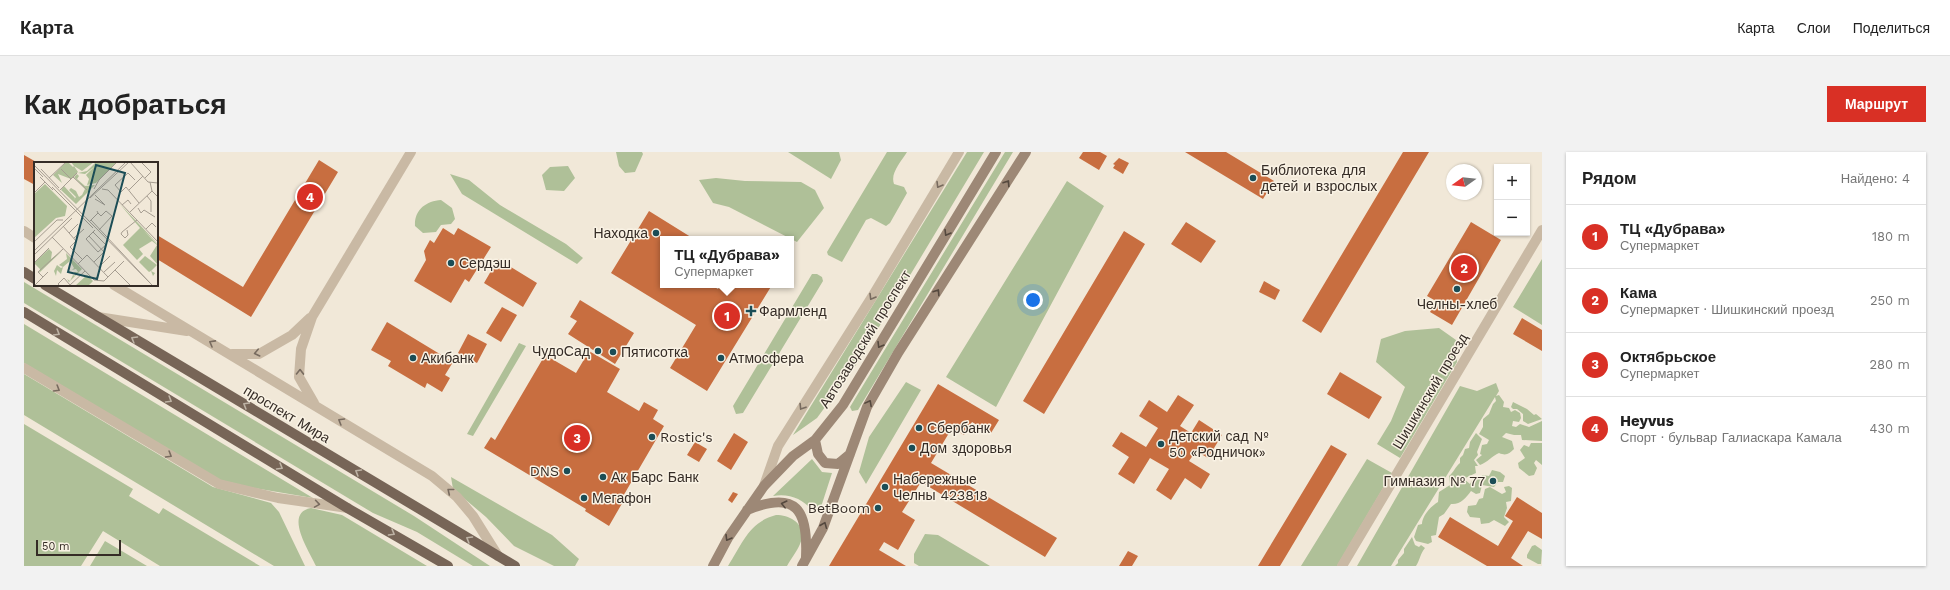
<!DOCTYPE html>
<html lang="ru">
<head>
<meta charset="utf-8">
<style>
  body { margin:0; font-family:"Work Sans",sans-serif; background:#f2f2f2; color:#222 }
  .controls { position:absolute; right:12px; top:12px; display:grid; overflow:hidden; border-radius:0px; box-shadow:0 1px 3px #0004 }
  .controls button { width:36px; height:36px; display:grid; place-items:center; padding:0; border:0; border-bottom:1px solid #e0e0e0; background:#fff; color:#222; font:20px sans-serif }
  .compass { position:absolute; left:1422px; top:12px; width:36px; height:36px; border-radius:50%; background:#fff; box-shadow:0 1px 3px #0004; rotate:255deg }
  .scale { position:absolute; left:12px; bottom:10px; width:85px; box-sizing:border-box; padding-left:4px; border:2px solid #352c26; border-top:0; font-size:11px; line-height:14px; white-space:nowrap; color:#352c26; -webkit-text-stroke:3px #f9f2e4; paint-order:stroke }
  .you { position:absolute; left:1009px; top:148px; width:14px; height:14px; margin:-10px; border:3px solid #fff; border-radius:50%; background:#1a73e8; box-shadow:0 0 0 6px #1a73e833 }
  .badge { display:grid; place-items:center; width:26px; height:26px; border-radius:50%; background:#d93025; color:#fff; font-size:13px; font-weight:700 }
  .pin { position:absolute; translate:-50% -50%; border:2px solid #fff; box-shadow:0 1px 4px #0006 }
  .popup { position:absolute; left:636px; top:84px; width:134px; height:52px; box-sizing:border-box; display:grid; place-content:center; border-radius:0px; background:#fff; filter:drop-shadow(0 1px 3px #0005); font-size:13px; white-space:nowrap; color:#767676 }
  .popup b { font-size:15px; color:#222 }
  .popup::after { content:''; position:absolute; left:50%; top:100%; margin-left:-8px; border:8px solid transparent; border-top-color:#fff }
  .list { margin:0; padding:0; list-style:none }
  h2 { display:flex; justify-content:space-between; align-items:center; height:52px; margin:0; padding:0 16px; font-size:17px }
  h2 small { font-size:13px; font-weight:400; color:#767676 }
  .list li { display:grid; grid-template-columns:26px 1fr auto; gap:12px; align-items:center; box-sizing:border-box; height:64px; padding:0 16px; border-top:1px solid #e0e0e0 }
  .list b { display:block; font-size:15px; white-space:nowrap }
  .list p { margin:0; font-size:13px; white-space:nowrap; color:#767676 }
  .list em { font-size:13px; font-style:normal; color:#767676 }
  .map { position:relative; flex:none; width:1518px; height:414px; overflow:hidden; border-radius:0px }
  header { display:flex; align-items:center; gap:24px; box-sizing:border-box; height:56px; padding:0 20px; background:#fff; border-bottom:1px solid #e0e0e0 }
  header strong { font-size:19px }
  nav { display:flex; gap:22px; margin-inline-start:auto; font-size:14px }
  .intro { display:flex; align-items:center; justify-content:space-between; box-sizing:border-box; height:96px; padding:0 24px }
  h1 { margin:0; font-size:28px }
  .button { padding:10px 18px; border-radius:0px; background:#d93025; color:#fff; font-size:14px; font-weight:700 }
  main { display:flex; gap:24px; padding:0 24px }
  aside { flex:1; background:#fff; border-radius:0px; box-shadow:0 1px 3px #0004 }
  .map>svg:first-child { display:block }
</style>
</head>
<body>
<header>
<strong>Карта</strong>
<nav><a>Карта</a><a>Слои</a><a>Поделиться</a></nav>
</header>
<div class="intro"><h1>Как добраться</h1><a class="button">Маршрут</a></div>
<main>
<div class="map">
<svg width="1518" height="414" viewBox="0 0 1518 414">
  <rect width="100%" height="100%" fill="#f1e8d8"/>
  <path fill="#afc098" d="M592 0H618L619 2 611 20 601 21 595 14Z
    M764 0H815L817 8 807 27Z
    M863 0H883C877 10 866 21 870 32L880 35 883 41 866 71 862 74 847 66 842 68 818 110 804 103 803 100Z
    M943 0H960L834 210 793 266 769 283Z
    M981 0H989L834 258 828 259 826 255 832 245Z
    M544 14 551 26 540 39 522 38 518 23 526 15Z
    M426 22 445 28 476 53 542 92 559 106 553 112 438 42Z
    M692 26 721 29 777 30 791 38 800 56 773 90 705 55 689 51 675 28Z
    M1043 29 1080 54 972 255 922 225Z
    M417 48 428 56 431 67 427 72 417 73 412 80 399 81 391 74C390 58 402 49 417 48Z
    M1518 107V173L1489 155Z
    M788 122H793L798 125 799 129 719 261 712 262 709 254Z
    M0 130 390 364 466 414H449L393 380 349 361 0 151Z
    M0 172 289 346 230 336 196 328 0 211Z
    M1415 176 1432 188 1433 210 1376 306 1353 292 1367 269 1381 235 1352 210 1357 187 1381 179Z
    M495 191 502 194 449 284 443 282Z
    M0 222 189 335 247 351 255 360 281 414H250L0 263Z
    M882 230 897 238 842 332 835 320 845 285Z
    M1472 231 1475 239 1472 244 1475 243 1480 250 1479 255 1485 256 1487 260 1491 258 1496 261 1497 266 1495 270 1489 269 1488 274 1492 275 1496 272 1505 275 1518 269V289L1498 288 1497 283H1490L1482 281 1478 285 1488 289 1490 297C1485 302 1482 304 1475 301 1468 304 1464 310 1456 313L1452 308 1458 303 1456 302 1458 293 1463 292 1465 288 1455 282 1459 275V267L1465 262 1469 252 1472 249 1471 245 1367 414H1333L1436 234 1453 239Z
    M1489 250 1503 257 1510 263 1512 262 1518 267 1504 272 1499 269V262L1493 257H1489L1487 255Z
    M0 272 109 337 105 344 135 362 139 356 236 414H136L79 379 57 414H0Z
    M1452 281 1458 287 1453 300 1454 303 1450 308 1454 314H1451L1452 321 1437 328 1440 327 1446 332 1450 325 1457 327 1458 323 1465 324 1468 318 1476 320 1481 324 1479 330H1474L1470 335 1458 333 1456 341 1452 342 1447 339C1442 346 1436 353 1427 352L1420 362 1415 365 1412 383 1407 384 1408 390 1404 392 1392 389 1390 385 1394 373 1398 372C1398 364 1407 354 1414 350L1415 340 1426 333 1425 324C1430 320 1431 315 1436 311V306L1439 303 1441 297 1445 296 1446 290Z
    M1507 291H1518V313L1512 308 1510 311 1513 316 1510 323 1505 324 1495 316 1494 311 1501 306 1496 298 1500 293 1505 295Z
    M788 307 798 320 808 321 797 355 791 362C781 348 767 341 749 344Z
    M1343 307 1368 321 1313 414H1277Z
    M427 325 528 383 555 407 551 414H530L490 394 462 365 429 337Z
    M1485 334 1488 336 1487 349 1482 350 1483 356 1480 365 1485 370 1481 374 1470 368 1465 371 1457 372 1456 366 1446 365 1443 360 1444 354 1452 353 1455 347 1459 346 1461 337 1466 335 1478 342 1482 340 1480 335Z
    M287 356 318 363 403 414H292C286 400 259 361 287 356Z
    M752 363C768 363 784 374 776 392 773 399 767 407 763 414H704C718 392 725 370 752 363Z
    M901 382 914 383 966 414H895L890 411V402Z
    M1388 385 1391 393 1395 395 1397 393 1401 396C1396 402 1396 408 1392 414H1371L1374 411V408L1380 401V397Z
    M81 389 123 414H66Z
    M1511 393 1518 398 1517 412H1514L1503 406V403L1508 394Z"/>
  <path fill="#c86e40" d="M1059 0H1076L1083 4 1075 18 1055 6Z
    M1161 0H1202L1250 29 1239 47Z
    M1379 0H1405L1297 181 1278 169Z
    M0 3 14 11H11V33L0 27Z
    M1095 6 1105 11 1099 22 1089 16 1091 13 1089 12Z
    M295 8 314 20 227 165 133 107V83L219 135Z
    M625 59 670 87H639V133H687L694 137 697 133H748L683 239 646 216 672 173 587 121Z
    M1162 70 1192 89 1177 111 1147 92Z
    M1447 70 1477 88 1428 173 1406 160 1412 149 1403 144Z
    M419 76 430 83 434 76 467 95 445 130 441 127 427 151 390 129 402 108 400 99 406 88 410 91Z
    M1100 79 1121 92 1020 262 999 249Z
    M474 107 513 131 499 155 460 131Z
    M1240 129 1256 138 1251 148 1235 140Z
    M556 148 610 181 591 212 544 182 553 169 546 165Z
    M478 155 493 163 477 190 462 181Z
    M1498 166 1518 178V199L1489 182Z
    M363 170 429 210 421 223 426 226 418 240 403 231 401 236 364 214 367 209 347 198Z
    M444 182 463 192 453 211 434 201Z
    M565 199 596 217 583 240 615 259 620 250 634 258 629 267 640 274 598 346 600 348 585 374 561 359 562 357 460 296 467 285 471 288 521 203 552 221Z
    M1316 220 1358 245 1345 267 1303 242Z
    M914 232 975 268 967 281 948 270 940 283 928 276 907 311 1033 386 1021 405 897 330 878 360 891 368 874 398 860 390 855 398 882 414H805Z
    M1154 243 1170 253 1156 274 1167 281 1175 268 1198 283 1184 306 1172 299 1165 309 1186 322 1177 337 1161 326 1147 348 1132 338 1145 317 1126 306 1110 332 1094 322 1105 305 1088 294 1097 280 1122 295 1134 276 1115 264 1125 248 1143 260Z
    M710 281 724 290 707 318 693 309Z
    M671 290 683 297 675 310 663 303Z
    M1307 293 1323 302 1256 414H1234Z
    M709 340 714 342 708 351 704 348Z
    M1493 345 1518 361V387L1504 379 1487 406 1499 414H1463L1414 385 1426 365 1474 394 1489 369 1481 364Z
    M1104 399 1114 404 1108 414H1095Z"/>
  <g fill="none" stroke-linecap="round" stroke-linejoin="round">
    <path stroke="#c9b9a4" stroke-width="10" d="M0 79 11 86
      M90 133 408 324 433 345 449 364 474 404
      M74 165 163 179
      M208 202H235L268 183 286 166
      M0 216 195 332 254 346 324 356
      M290 251 275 225 277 197 288 165 387 0
      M740 334 754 294 848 145 935 0
      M1318 414 1518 78"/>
    <path stroke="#9d8876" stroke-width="10" d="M791 288 794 302 801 311 814 312 826 302
      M723 358C773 338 784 358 782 405
      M689 414 704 386 740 334 769 304 791 288 819 253 972 0
      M778 414 799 376 843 255 874 201 1002 0"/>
    <path stroke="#776557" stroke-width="10" d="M0 120 11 127
      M21 133 491 414
      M0 160 325 357 424 414"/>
  </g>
  <defs><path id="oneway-chevron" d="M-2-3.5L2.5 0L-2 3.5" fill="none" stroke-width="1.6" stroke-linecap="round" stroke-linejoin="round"/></defs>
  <g stroke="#54483e">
    <use href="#oneway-chevron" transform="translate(983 31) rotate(-57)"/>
    <use href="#oneway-chevron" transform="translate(923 81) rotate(121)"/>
    <use href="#oneway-chevron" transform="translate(913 140) rotate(-57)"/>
    <use href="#oneway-chevron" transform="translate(856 193) rotate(121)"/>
    <use href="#oneway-chevron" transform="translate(845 251) rotate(-62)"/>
    <use href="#oneway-chevron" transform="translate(760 352) rotate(-166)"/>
    <use href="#oneway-chevron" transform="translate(800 373) rotate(-68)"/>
    <use href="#oneway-chevron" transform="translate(704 386) rotate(121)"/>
  </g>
  <g stroke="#786b5f">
    <use href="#oneway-chevron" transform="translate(915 33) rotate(121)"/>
    <use href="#oneway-chevron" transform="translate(848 145) rotate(121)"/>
    <use href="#oneway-chevron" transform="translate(188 191) rotate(-151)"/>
    <use href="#oneway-chevron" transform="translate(233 201) rotate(167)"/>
    <use href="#oneway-chevron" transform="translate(276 220) rotate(-89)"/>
    <use href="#oneway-chevron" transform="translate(33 237) rotate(31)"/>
    <use href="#oneway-chevron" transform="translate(778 255) rotate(122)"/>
    <use href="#oneway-chevron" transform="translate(317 269) rotate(-149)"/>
    <use href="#oneway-chevron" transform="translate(145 303) rotate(31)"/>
    <use href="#oneway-chevron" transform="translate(426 339) rotate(-141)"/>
    <use href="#oneway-chevron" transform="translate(293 352) rotate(9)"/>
  </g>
  <g stroke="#beb3a5">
    <use href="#oneway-chevron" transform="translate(33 181) rotate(31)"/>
    <use href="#oneway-chevron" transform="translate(110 187) rotate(-149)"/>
    <use href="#oneway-chevron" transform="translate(145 248) rotate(31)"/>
    <use href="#oneway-chevron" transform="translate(222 253) rotate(-149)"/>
    <use href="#oneway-chevron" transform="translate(256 315) rotate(31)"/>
    <use href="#oneway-chevron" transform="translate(334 320) rotate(-149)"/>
    <use href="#oneway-chevron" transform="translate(368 381) rotate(30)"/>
    <use href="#oneway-chevron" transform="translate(445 387) rotate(-149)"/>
  </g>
  <g fill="#1b4d56" stroke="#f9f2e4" stroke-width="1.5">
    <circle cx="1229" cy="26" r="4"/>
    <circle cx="632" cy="81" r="4"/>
    <circle cx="427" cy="111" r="4"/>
    <circle cx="1433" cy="137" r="4"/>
    <path d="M725 153h4v4h4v4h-4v4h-4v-4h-4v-4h4z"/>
    <circle cx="574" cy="199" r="4"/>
    <circle cx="589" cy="200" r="4"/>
    <circle cx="389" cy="206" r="4"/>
    <circle cx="697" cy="206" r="4"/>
    <circle cx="895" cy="276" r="4"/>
    <circle cx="628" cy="285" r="4"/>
    <circle cx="1137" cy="292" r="4"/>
    <circle cx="888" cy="296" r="4"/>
    <circle cx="543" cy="319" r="4"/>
    <circle cx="579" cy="325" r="4"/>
    <circle cx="1469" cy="329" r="4"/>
    <circle cx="861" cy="335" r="4"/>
    <circle cx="560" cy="346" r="4"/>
    <circle cx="854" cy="356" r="4"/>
  </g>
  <g text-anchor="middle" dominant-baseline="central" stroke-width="3" stroke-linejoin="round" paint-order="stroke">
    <g font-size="14" fill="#352c26" stroke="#f9f2e4" text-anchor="start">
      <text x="1237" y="18">Библиотека для<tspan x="1237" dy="16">детей и взрослых</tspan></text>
      <text x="624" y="81" text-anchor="end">Находка</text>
      <text x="435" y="111">Сердэш</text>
      <text x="1433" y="152" text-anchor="middle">Челны-хлеб</text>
      <text x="735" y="159">Фармленд</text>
      <text x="566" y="199" text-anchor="end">ЧудоСад</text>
      <text x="597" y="200">Пятисотка</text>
      <text x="397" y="206">Акибанк</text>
      <text x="705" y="206">Атмосфера</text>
      <text x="903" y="276">Сбербанк</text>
      <text x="1145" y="284">Детский сад №<tspan x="1145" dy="16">50 «Родничок»</tspan></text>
      <text x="636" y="285">Rostic's</text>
      <text x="896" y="296">Дом здоровья</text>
      <text x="535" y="319" text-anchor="end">DNS</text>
      <text x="587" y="325">Ак Барс Банк</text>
      <text x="869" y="327">Набережные<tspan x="869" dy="16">Челны 423818</tspan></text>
      <text x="1461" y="329" text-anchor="end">Гимназия № 77</text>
      <text x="568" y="346">Мегафон</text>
      <text x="846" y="356" text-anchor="end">BetBoom</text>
    </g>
    <g font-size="14" fill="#352c26" stroke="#f9f2e4">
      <text transform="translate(841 187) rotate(-58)">Автозаводский проспект</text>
      <text transform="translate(1406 239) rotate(-59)">Шишкинский проезд</text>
      <text transform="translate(263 262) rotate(31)">проспект Мира</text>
    </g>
  </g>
  <g transform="translate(10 10)">
    <rect width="124" height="124" fill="#f1e8d8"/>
    <path d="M32 0H34L39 5 40 4 37 0H60L48 9 40 4 44 10 37 17 24 12 28 21 19 13ZM62 0H83L62 21 53 23 55 17 52 13 60 5 51 12 44 11 53 9ZM43 12 45 14 43 17 51 24 61 23 42 42 27 28 30 24 41 36 39 39 42 35 35 28 37 26 42 29 45 35 48 33 51 27 40 15ZM11 22 33 44 31 54 22 56 0 76V32ZM85 41 124 82 110 69 124 83V103L116 94 123 83 118 79 105 87 109 92 103 98 89 83 106 66ZM15 87 18 90 17 97 28 89 5 111 6 107 0 101ZM32 91 48 107 35 120 33 117 36 119 39 113 42 114 40 110H44L42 107 38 108 40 106 36 99 29 105 27 112 23 108 22 114 20 109 23 103 27 106 29 105 25 103 33 97ZM111 94 123 103 117 109 121 111 119 114 117 109 115 110 105 100ZM53 113 59 119 54 124H41Z" fill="#afc098"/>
    <path fill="none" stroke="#a69d91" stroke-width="1" d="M96 0 114 20 124 21M107 0 117 10 111 16M0 3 119 124M0 6 9 15M7 7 25 26M27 7 37 17M6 15 19 28M39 15 53 28M15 16 32 0M101 18 94 11 81 23 87 30 92 25 105 41M116 20 118 29 124 35M18 25 59 66M60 27 65 18 83 0M68 27 74 28 124 80M26 28 43 11M95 28 109 14M0 31 11 20M61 33 71 43 61 37M113 34 117 39V50M56 36 95 0M88 43 94 38 97 42M104 46 107 51 110 48 121 55M96 50 118 29M64 51 67 54 72 49 78 54 65 68M57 58 116 121M56 59 64 51 63 49M29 64 42 79 36 85 48 97M112 67 118 61 122 65M61 68 52 77 64 90 73 82M93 68 94 73 91 76 87 72 88 70 103 58M59 70 72 83M35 71 44 62M55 74 70 90 60 100M18 75 60 118 70 119 90 99M40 76 50 67M0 80 23 58H29M0 89 92 0M0 93 38 56M0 101 15 86M44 102 53 93 74 115M65 105 76 94M81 108 97 124M70 110 81 100M9 115 4 110 29 87M0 124 14 110M26 124 24 122 30 116 36 123M35 124 51 109"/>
    <path fill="#1b4d56" fill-opacity="0.15" stroke="#1b4d56" stroke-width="2" d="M62 3 91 11 63 117 34 110Z"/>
    <rect width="124" height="124" fill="none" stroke="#352c26" stroke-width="2"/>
  </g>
</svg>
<div class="controls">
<button>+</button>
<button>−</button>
</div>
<svg class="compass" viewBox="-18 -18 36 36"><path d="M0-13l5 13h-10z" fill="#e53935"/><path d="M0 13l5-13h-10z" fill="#767676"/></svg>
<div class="scale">50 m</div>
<div class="you"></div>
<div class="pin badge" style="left:703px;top:164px">1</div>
<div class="popup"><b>ТЦ «Дубрава»</b>Супермаркет</div>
<div class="pin badge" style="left:1440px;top:116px">2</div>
<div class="pin badge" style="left:553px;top:286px">3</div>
<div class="pin badge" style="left:286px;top:45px">4</div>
</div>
<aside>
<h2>Рядом<small>Найдено: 4</small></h2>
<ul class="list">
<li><span class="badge">1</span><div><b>ТЦ «Дубрава»</b><p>Супермаркет</p></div><em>180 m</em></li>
<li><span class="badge">2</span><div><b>Кама</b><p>Супермаркет · Шишкинский проезд</p></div><em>250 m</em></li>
<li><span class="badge">3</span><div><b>Октябрьское</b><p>Супермаркет</p></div><em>280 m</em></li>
<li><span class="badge">4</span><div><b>Heyvus</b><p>Спорт · бульвар Галиаскара Камала</p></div><em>430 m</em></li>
</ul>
</aside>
</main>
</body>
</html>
